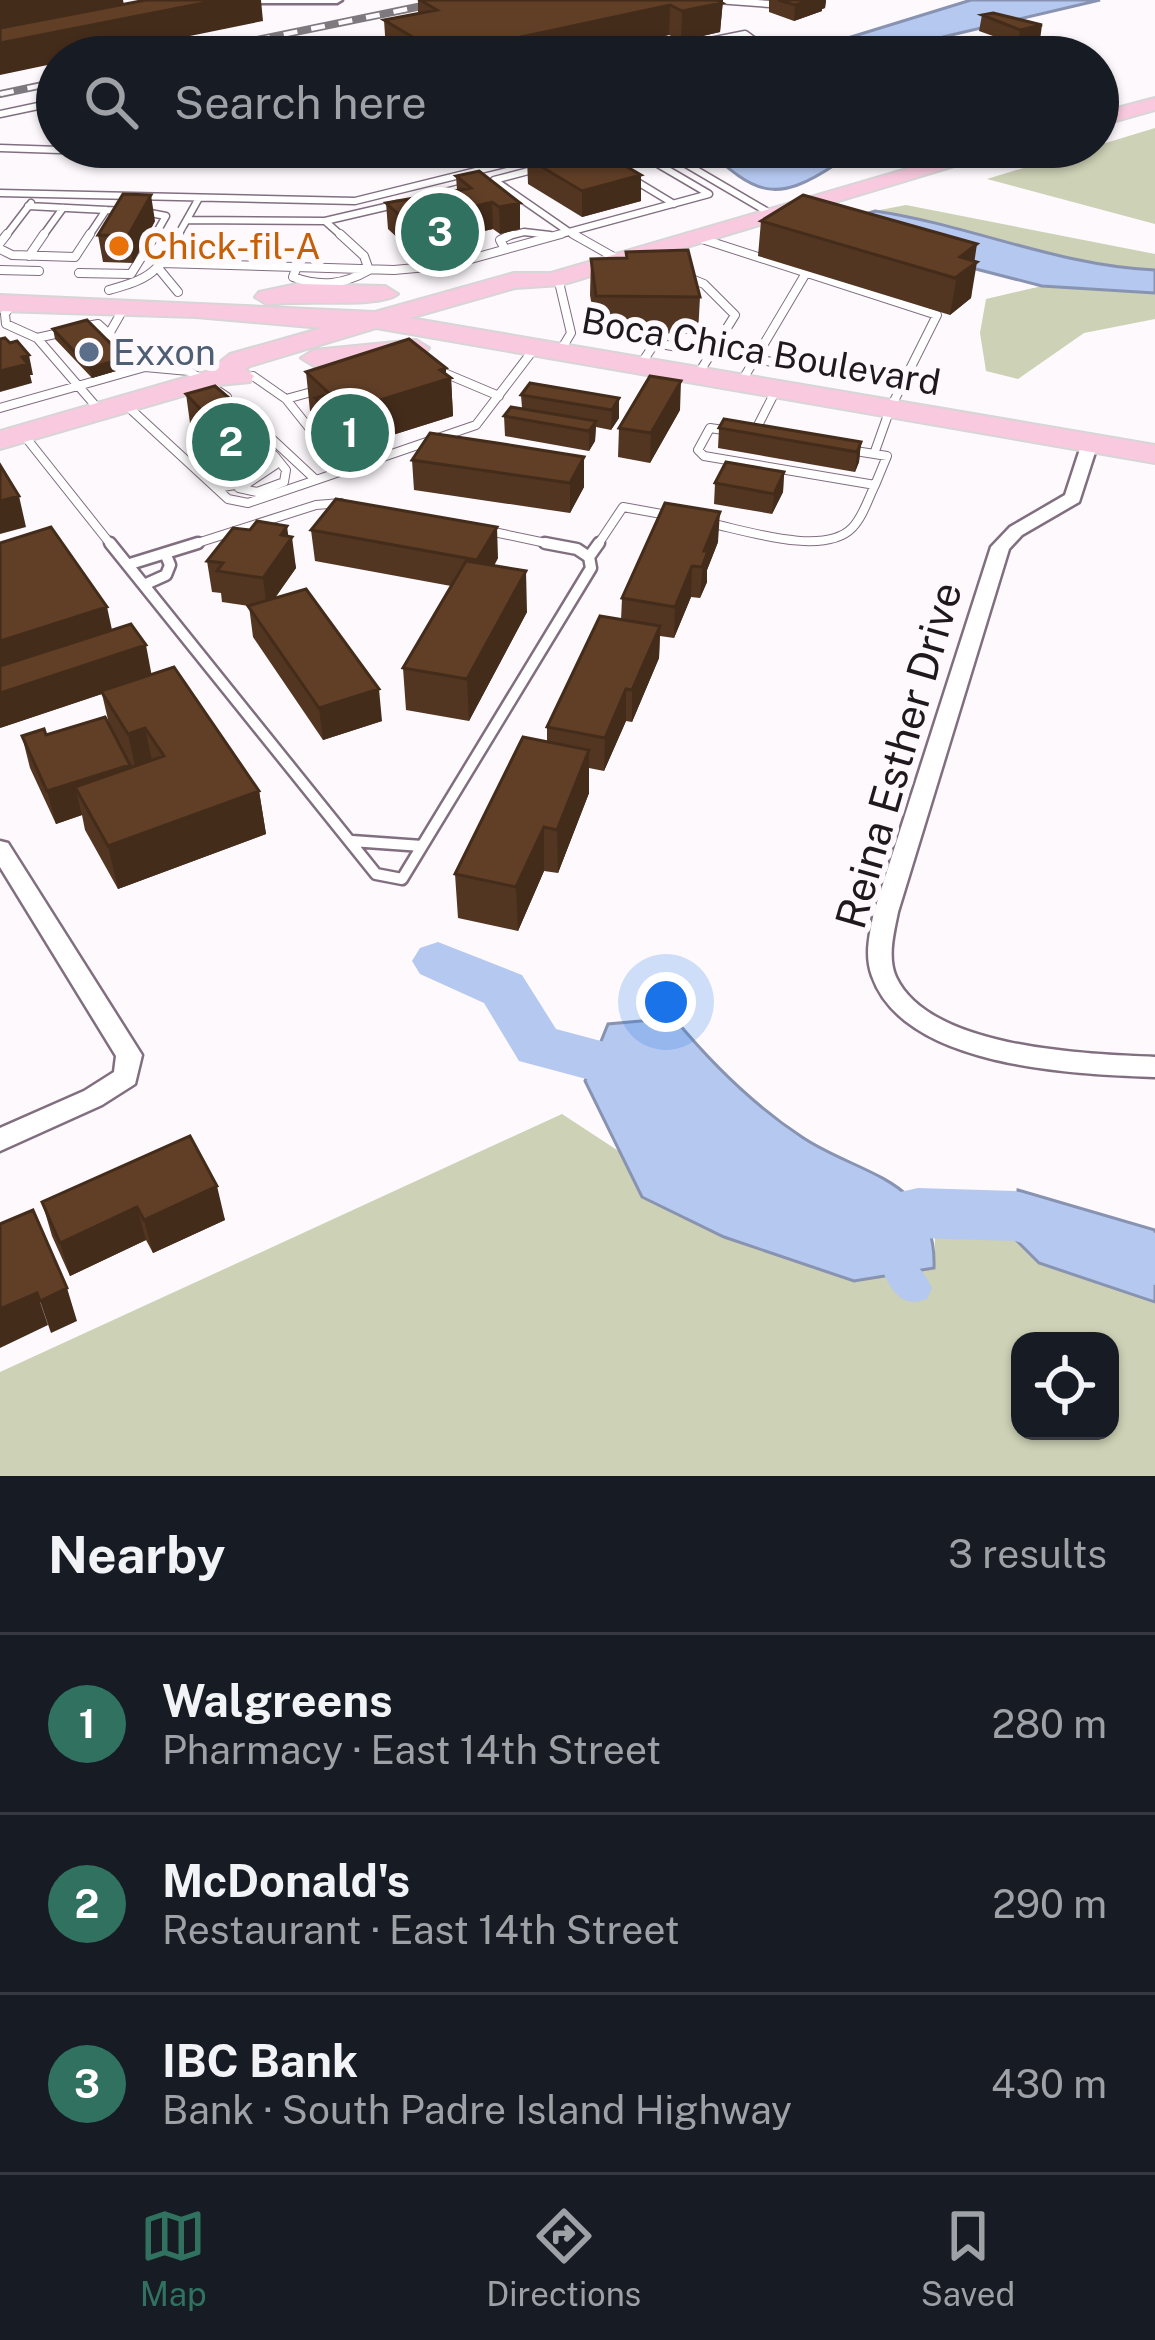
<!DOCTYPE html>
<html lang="en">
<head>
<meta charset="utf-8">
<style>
  body { margin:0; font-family:"Public Sans",sans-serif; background:#242831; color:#f1f3f6 }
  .controls { position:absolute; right:36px; bottom:36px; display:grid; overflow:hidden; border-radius:24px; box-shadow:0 3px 9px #0004 }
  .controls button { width:108px; height:108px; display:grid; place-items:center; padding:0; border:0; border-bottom:3px solid #363941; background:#171b24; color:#f1f3f6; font:60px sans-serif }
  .you { position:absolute; left:666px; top:1002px; width:42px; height:42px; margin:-30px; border:9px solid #fff; border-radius:50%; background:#1a73e8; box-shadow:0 0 0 18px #1a73e833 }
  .badge { display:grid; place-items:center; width:78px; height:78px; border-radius:50%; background:#307160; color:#fff; font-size:39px; font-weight:700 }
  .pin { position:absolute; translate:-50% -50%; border:6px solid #fff; box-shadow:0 3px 12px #0006 }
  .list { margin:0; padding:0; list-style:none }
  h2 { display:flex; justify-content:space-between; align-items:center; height:156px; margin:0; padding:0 48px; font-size:51px }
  h2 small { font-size:39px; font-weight:400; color:#9ea1a6 }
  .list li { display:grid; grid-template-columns:78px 1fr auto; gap:36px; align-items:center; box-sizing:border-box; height:180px; padding:0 48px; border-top:3px solid #363941 }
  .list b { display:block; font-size:45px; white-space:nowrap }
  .list p { margin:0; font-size:39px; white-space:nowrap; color:#9ea1a6 }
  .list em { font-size:39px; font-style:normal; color:#9ea1a6 }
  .icon { flex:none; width:66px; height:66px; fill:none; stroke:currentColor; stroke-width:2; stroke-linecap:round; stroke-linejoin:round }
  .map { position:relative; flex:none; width:1155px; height:1476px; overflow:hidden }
  .search { position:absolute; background:#171b24; box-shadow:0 3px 9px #0004; left:36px; right:36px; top:36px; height:132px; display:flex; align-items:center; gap:30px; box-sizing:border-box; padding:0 42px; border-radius:66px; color:#9ea1a6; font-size:45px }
  .sheet { height:696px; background:#171b24 }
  nav { display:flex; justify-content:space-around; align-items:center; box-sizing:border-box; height:168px; border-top:3px solid #363941; background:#171b24; font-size:33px; color:#9ea1a6 }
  nav a { display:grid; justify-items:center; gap:6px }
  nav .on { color:#307160 }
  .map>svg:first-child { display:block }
</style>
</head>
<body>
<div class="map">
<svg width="1155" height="1476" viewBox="0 0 1155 1476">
  <rect width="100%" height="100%" fill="#fdf9fd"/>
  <path fill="#cdd1b5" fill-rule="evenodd" d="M1155 128V224L987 179Z
    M906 205 1155 254V270C1058 266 970 226 875 211Z
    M1042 286 1155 293V319L1084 333 1018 379 986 371 980 333 986 299Z
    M562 1114 646 1169 934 1268 935 1237H1013L1039 1263 1155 1302V1476H0V1372ZM1020 1341H1110V1431H1020Z"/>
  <path fill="#b5c8f0" stroke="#8893b1" stroke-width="3" d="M971 0H1100L943 37 880 57H786Z
    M818 147 836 164C775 205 756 194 705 148Z
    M875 211C970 225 1058 266 1155 270V293L1042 286 933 258 851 218Z
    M674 1018C712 1064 752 1104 802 1137 860 1176 937 1177 934 1268L854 1281 724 1237 642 1197 585 1081 608 1024Z
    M1018 1190 1155 1230V1302L1039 1263 1013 1237Z"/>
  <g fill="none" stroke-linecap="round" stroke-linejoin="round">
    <path fill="#b5c8f0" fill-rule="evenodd" d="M902 1258C918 1264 925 1273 932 1288L927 1299C904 1308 893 1294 884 1274L889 1263Z"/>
    <path fill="#b5c8f0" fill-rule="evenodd" d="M438 942 522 975 556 1029 657 1056 675 1082 667 1097C647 1104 633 1105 620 1088L519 1061 484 1003 420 974 412 961 420 948Z
      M918 1188 1015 1191 1155 1233V1285L1015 1241 918 1238 858 1249 837 1242 828 1224 837 1206Z"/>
    <g stroke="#816f80" stroke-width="9">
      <path id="lane-far2" d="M717 0 770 4
        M259 57 352 41 377 57
        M631 57 745 34 760 45 750 57
        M0 114 57 102
        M657 147 773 215
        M0 148 149 153 198 147
        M536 169 494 180 569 232
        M631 178 674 204
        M0 193 355 201 537 156
        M422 198 468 186
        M28 206 126 211
        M145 212 166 216 154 237
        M187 220 325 221 343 237
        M325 221 398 204
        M5 237 31 203
        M42 237 63 208
        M88 237 106 210
        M177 237 199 198
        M505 237 524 232 550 235
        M550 237 569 232
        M578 237 569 232 709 194 639 153 589 156"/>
    </g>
    <g stroke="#816f80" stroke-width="10">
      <path id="lane-far1" d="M573 234 619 260
        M696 237 937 315 890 409 874 454
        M0 243 7 234
        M0 249 12 255 75 257 90 234
        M505 249 500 240 512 234
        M29 256 44 234
        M162 263 394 270 449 265 561 234
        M159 269 178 292
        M296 269 293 277C320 287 344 285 369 270L364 256 340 234
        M0 270 39 271
        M79 273 131 274 156 234
        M687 277 704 284 735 315 697 376
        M558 278 571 333 559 353
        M109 290C152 278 157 273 179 234
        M12 303 5 314 6 324 37 338 100 411
        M103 336 109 334 125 306
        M37 338 64 332
        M755 359 806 273
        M145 367 189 371 227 397
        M639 367 655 343 712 353
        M435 369 499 396
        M253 376 286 399 319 390
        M740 384 755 359 902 384
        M286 399 322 444 356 466
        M125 404 228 499 248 503 316 480 258 426
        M0 408 145 367 98 324 82 327
        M23 434 112 546
        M753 435 776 390
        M849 450 887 456 875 485
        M316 480 476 425 534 349
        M216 488 248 483 275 465 258 438
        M239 488 257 492 284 482 286 470 274 455
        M709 523C744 530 824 557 852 528 863 517 868 499 875 485L704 456 698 450 710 428 730 431
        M489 531 560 546
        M188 546 316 505 341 503
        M597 546 623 507 673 516"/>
    </g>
    <g stroke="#816f80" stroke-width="15">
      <path id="lane" d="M110 543 376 874 402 879 591 568 589 557 577 549 545 543
        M589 557 599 543
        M130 564 198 543
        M146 584 166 575 170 565 165 553
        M352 841 422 846"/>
    </g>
    <g stroke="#816f80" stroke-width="5">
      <path id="street" d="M251 0H342L337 3H256Z
        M1090 438 1098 443 1079 502 1022 535 1009 549 898 912C894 932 887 957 896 977 930 1049 1086 1054 1155 1057V1077C1075 1074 904 1068 872 976 864 955 870 933 874 912L991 547 1010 527 1065 495 1082 443Z
        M0 841 8 843 142 1055 135 1084 102 1105 0 1151V1128L84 1091 114 1072 116 1056 0 867Z"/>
    </g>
    <g stroke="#d7d5d6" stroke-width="4">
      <path id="primary" d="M1155 98V110L1098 126V113Z
        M982 147H1017L561 285 515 288 410 318 1155 445V463L376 328 250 366 245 369 254 376 250 382 220 385 0 449V431L208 371 230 354 322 328 196 317 0 311V295L375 312 514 273H551Z
        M297 284 385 286 398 294C380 309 298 299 268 305L255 297 259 292Z
        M416 340 429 348 425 354 314 366 301 358 314 350Z"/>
    </g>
    <use href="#lane-far2" stroke="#fff" stroke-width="6"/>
    <use href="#lane-far1" stroke="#fff" stroke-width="8"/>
    <use href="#lane" stroke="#fff" stroke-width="10"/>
    <use href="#street" fill="#fff" fill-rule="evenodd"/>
    <use href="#primary" fill="#f9cadf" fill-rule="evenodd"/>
    <g stroke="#7e797e" stroke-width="8">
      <path id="rail" d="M174 57 451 0
        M0 94 57 82"/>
    </g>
    <use href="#rail" stroke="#fdf9fd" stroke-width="4.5" stroke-dasharray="14" stroke-linecap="butt"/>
  </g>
  <path fill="#533622" d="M418 0H723L720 32 681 41 669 35 570 57H397L386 50 384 20 418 13Z
    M769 0H826L825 8 822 9V11L794 21 769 12Z
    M993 13 1040 40 1018 45 979 31 982 15Z
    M527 158 641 175V201L582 217 528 184Z
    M479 171 520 229 500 234 493 229 475 233V239L414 253 388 229 386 203 457 190 456 176Z
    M155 221 133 263 103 262 98 235Z
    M761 221 974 262 971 298 950 315 758 256Z
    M626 252 700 297 698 334 596 332 590 295 591 259 626 258Z
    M53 329 125 358 126 368 92 378 55 339Z
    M306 372 446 374 451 378 453 416 351 448 343 441 328 445 319 437 317 417 310 411Z
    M186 394 264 428 268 458 234 468 190 423Z
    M521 395 619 398V418L611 430 596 427 595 441 589 451 505 436 504 416 522 408Z
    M680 410 650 463 618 457 619 428Z
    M719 428 861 442 859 462 855 472 718 448Z
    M584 457V487L570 513 414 490 412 460Z
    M784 472 783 492 772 514 714 504 715 483Z
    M311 530 498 558 494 566 527 612 469 721 406 710 403 668 451 586 315 561Z
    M289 536 296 568 275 598 382 721 323 740 253 637 249 606 222 602 221 593 212 592 207 561Z
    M718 542 707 570V582L700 598 691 597 674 638 660 636 659 658 632 722 626 721 604 771 589 768V793L558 873 544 871 518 931 458 918 455 874 547 742V727L621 620 622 598Z
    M112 630 259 791 266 834 118 889 85 830 82 815 56 824 30 768 22 736 46 735 109 724 102 694 0 728Z
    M190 1136 225 1220 153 1253 146 1240 70 1276 52 1236 42 1202Z"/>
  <path fill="#442c1b" d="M0 0H123L124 5 0 29Z
    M219 0H261L263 21 87 57H57V63L0 75V43Z
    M707 0H723L720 32 681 41 682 11Z
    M812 0H826L825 8 822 9V11L794 21 795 5Z
    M670 5 669 35 570 57H441V54Z
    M1042 25 1040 40 1018 45 1020 30Z
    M641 175V201L582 217V191Z
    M151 195 155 221 133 263 128 236Z
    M492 202 493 229 475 233V239L414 253 413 227 468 208Z
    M520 203V229L500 234 499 207Z
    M977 244 974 264 977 262 971 298 950 315 960 257Z
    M29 355 33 375H30L32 383 0 392V371L22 357Z
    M125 358 126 368 92 378 90 368Z
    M446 368V379L451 378 453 416 351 448 348 410Z
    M681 381 680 410 650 463 651 433Z
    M619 398V418L611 430 612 410Z
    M339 402 343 441 328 445 325 407Z
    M596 421 595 441 589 451V431Z
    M264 428 268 458 234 468 229 439Z
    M861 442 859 462 855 472 857 452Z
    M584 457V487L570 513V483Z
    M784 472 783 492 772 514 774 494Z
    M19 496 26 527 0 534V501Z
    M720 512 718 542 707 570V582L700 598 704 551Z
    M287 526 289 541 292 537 296 568 267 609 263 578 281 535Z
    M497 527 498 558 478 591 477 560Z
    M692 566 691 597 674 638 675 607Z
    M526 571 527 612 469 721 467 679Z
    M107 607 116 648 0 686V641Z
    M660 626 659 658 632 722V690Z
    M146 645 152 677 0 728V693Z
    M379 689 382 721 323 740 319 708Z
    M626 689V721L604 771 605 738Z
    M145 728 154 770 137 776 128 734Z
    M589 750V793L558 873 557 830Z
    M130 765 137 798 75 787 82 815 56 824 47 791Z
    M259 791 266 834 118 889 108 846Z
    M544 827V871L518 931 516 887Z
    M217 1186 225 1220 153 1253 144 1220Z
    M137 1207 146 1240 70 1276 60 1243Z
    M67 1288 77 1321 51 1333 40 1301Z
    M37 1293 48 1325 0 1348V1309Z"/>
  <path fill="#613f27" stroke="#442c1b" stroke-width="3" d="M146 0H219L0 43V28Z
    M420 0H716L722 3 682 11 670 5 441 54 384 20 437 10Z
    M778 0H812L795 5Z
    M993 13 1042 25 1020 30 982 15Z
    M252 38 281 57H144L202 43 207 47Z
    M563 147H593L641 175 582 191 527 158Z
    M479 171 520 203 499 207 492 202 468 208 474 213 413 227 386 203 471 188 456 176Z
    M123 194 151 195 128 236 98 235Z
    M803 195 977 244 960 257 977 262 955 278 761 221Z
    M688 250 700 297 596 296 591 259 627 258 626 252Z
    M87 320 125 358 90 368 53 329Z
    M5 338 10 343 17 341 29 355 22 357 28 364 0 371V339Z
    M409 339 446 368 440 370 451 378 348 410 339 402 325 407 315 398 330 394 306 372Z
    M650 376 681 381 651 433 619 428Z
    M530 383 619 398 612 410 521 395Z
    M215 386 264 428 229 439 186 394Z
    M511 407 596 421 589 431 504 416Z
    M724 419 861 442 857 452 719 428Z
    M430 433 497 443 584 457 570 483 412 460Z
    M726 462 784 472 774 494 715 483Z
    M0 465 19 496 0 501Z
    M336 499 497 527 477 560 311 530Z
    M665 503 720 512 704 551H708L702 567 692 566 675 607 622 598Z
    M257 521 287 526 281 535 292 537 263 578 217 571 223 563 207 561 233 528 250 530Z
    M51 527 107 607 0 641V543Z
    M466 561 526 571 467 679 403 668Z
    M306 589 379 689 319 708 248 606Z
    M600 616 660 626 632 690 626 689 605 738 547 727Z
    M131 624 146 645 0 693V666Z
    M174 667 259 791 108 846 75 787 164 756 145 728 128 734 101 691Z
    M105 717 130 765 47 791 22 736 44 729 46 735Z
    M523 737 589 750 557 830 544 827 516 887 455 874Z
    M190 1136 217 1186 144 1220 137 1207 60 1243 42 1202Z
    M33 1210 67 1288 40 1301 37 1293 0 1309V1224Z"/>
  <circle fill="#e8710a" stroke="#fdf9fd" stroke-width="4.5" cx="119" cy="246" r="12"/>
  <circle fill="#5c6f8a" stroke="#fdf9fd" stroke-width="4.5" cx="89" cy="352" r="12"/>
  <g text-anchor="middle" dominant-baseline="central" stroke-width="12" stroke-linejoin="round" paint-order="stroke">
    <g font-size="36" fill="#c56008" stroke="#fdf9fd" text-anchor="start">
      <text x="143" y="246">Chick-fil-A</text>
    </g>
    <g font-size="36" fill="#1f181e" stroke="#fdf9fd">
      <text transform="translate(761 351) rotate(10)">Boca Chica Boulevard</text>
    </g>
    <g font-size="36" fill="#4e5e75" stroke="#fdf9fd" text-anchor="start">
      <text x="113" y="352">Exxon</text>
    </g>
    <g font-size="42" fill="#1f181e" stroke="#fdf9fd">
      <text transform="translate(898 755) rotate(-74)">Reina Esther Drive</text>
    </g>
  </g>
</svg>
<div class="controls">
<button><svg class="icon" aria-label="locate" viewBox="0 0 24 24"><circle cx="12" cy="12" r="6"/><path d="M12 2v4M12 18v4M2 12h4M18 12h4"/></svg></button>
</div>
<div class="you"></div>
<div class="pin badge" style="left:350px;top:433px">1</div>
<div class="pin badge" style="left:231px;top:442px">2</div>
<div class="pin badge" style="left:440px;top:232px">3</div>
<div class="search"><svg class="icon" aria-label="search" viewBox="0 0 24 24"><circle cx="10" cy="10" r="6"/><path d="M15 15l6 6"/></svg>Search here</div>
</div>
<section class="sheet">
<h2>Nearby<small>3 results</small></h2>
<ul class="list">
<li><span class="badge">1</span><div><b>Walgreens</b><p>Pharmacy · East 14th Street</p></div><em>280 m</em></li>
<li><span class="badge">2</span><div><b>McDonald's</b><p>Restaurant · East 14th Street</p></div><em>290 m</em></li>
<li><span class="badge">3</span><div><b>IBC Bank</b><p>Bank · South Padre Island Highway</p></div><em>430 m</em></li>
</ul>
</section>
<nav>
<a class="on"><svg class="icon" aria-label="map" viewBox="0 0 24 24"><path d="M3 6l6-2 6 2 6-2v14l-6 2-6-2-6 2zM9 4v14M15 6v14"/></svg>Map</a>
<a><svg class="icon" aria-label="directions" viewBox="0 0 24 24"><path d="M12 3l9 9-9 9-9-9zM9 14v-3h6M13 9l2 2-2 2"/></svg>Directions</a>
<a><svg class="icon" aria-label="saved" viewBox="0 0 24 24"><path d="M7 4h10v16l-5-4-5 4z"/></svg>Saved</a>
</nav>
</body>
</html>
